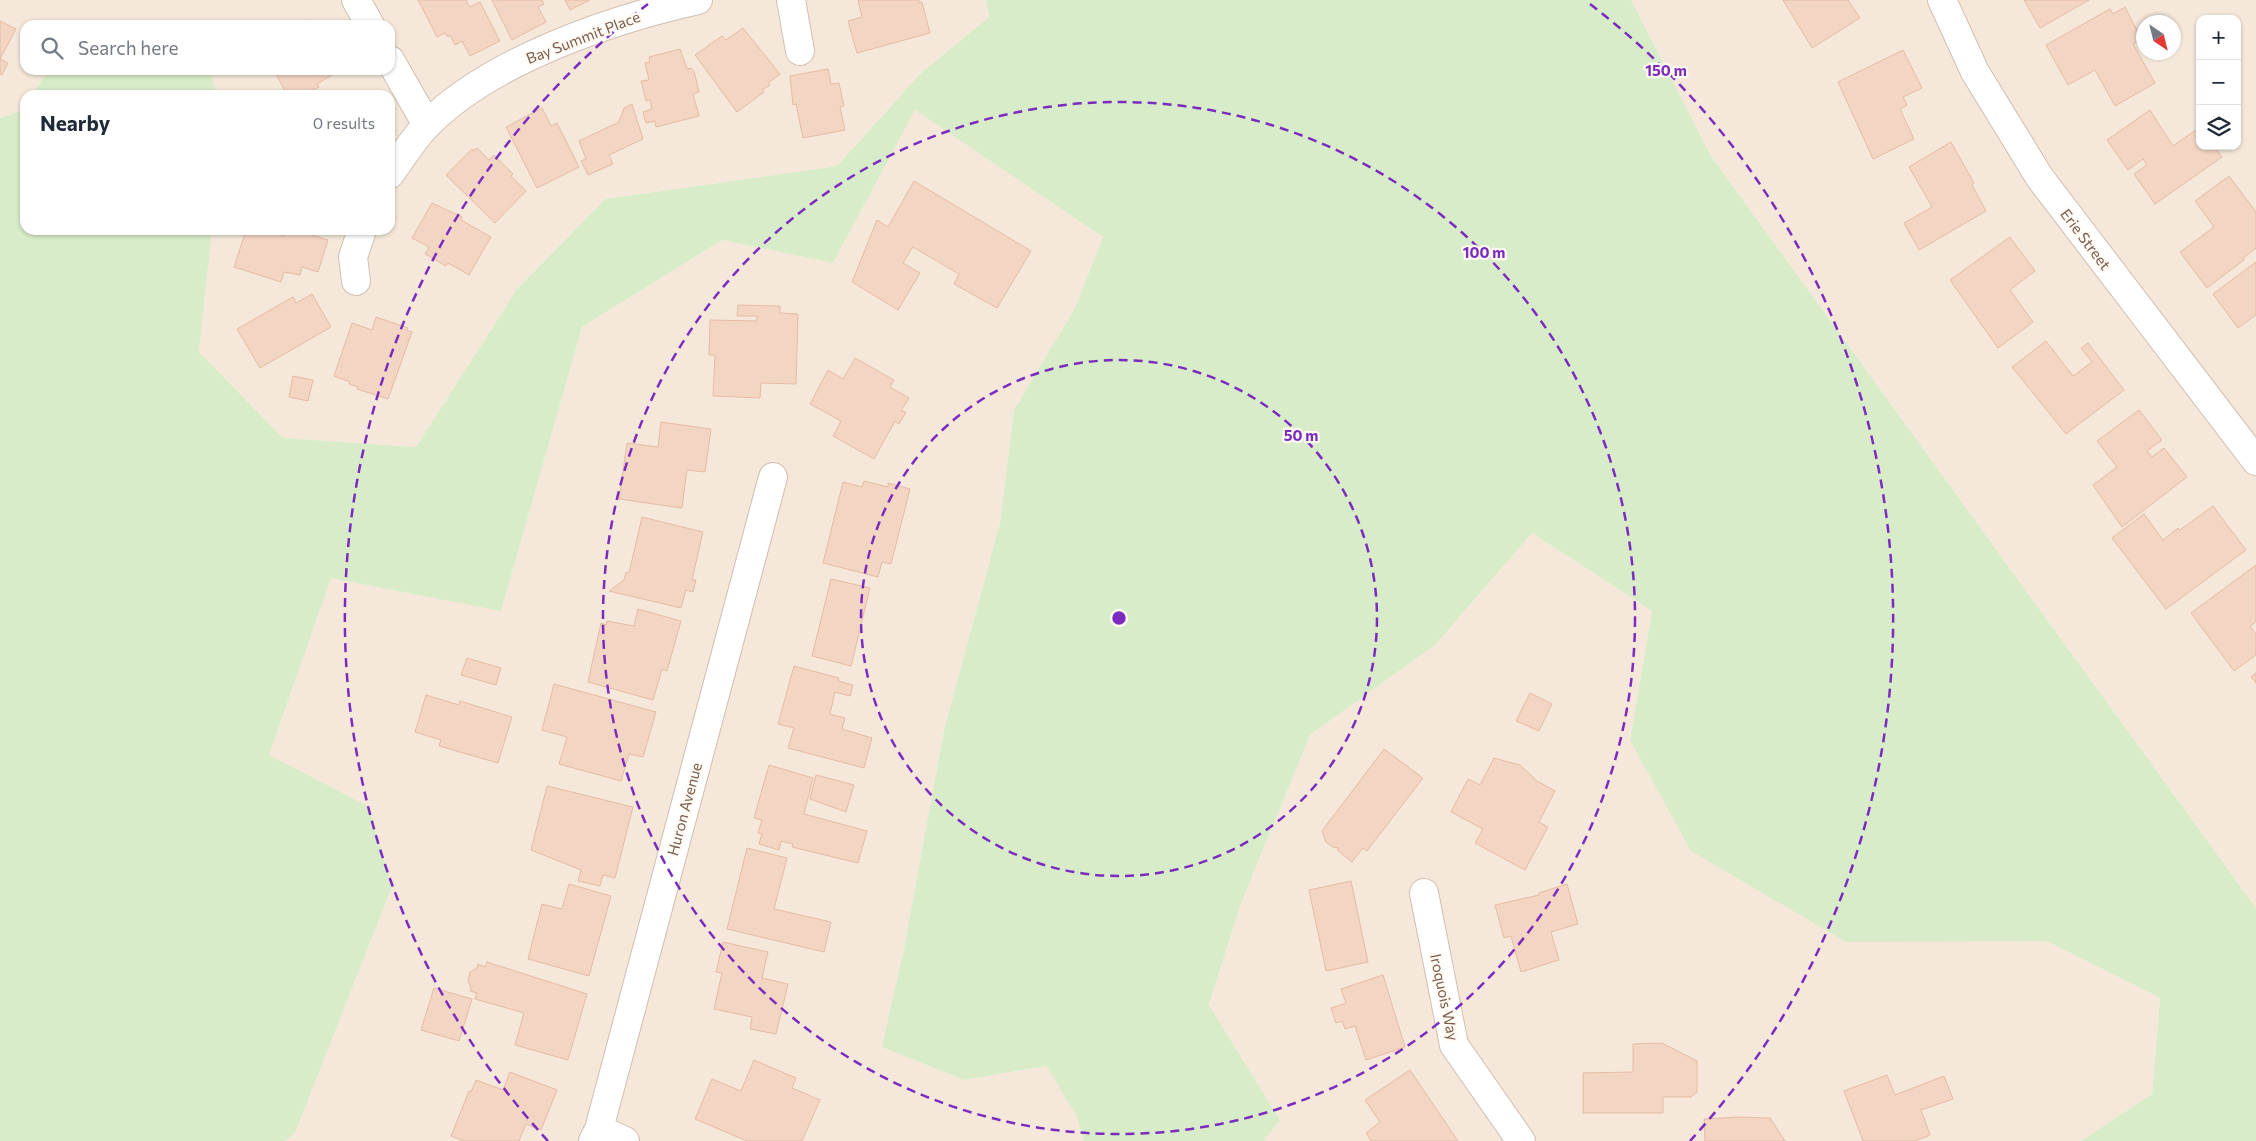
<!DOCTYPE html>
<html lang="en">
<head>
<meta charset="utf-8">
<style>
  body { margin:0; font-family:Commissioner,sans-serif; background:#f2f2f3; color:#1f2937 }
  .controls { position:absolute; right:15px; top:15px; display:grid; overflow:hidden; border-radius:10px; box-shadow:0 1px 4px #0004 }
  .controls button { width:45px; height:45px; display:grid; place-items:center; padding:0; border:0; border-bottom:1px solid #e0e1e3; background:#fff; color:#1f2937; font:25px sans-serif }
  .compass { position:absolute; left:2136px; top:15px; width:45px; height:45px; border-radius:50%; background:#fff; box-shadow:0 1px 4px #0004; rotate:145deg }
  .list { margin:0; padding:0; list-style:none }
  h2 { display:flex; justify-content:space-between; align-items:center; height:65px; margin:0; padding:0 20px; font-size:21px }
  h2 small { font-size:16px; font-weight:400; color:#747a83 }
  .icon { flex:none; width:28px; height:28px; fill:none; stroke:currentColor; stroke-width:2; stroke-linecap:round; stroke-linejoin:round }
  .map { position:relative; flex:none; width:2256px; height:1141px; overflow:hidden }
  .search { position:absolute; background:#fff; box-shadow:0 1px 4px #0004; left:20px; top:20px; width:375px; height:55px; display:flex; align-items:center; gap:12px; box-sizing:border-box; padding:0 18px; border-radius:15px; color:#747a83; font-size:19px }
  .panel { position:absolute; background:#fff; box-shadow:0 1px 4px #0004; left:20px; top:90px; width:375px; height:145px; border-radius:15px }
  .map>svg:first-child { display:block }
</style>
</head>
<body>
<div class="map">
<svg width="2256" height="1141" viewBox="0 0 2256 1141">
  <rect width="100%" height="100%" fill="#fdf6ec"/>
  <path fill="#f5e8da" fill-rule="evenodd" d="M0 0H986L989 17 921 73 837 166 605 199 517 289 416 447 283 438 199 352 212 230H390V95H217L210 70H390V25H25V70H49L32 95H25V105L21 111 0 118Z
    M1631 0H2256V908L1711 156ZM2200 19H2237V146H2200ZM2144 22H2174V52H2144Z
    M915 109 1103 237 1075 308 1014 410 1000 523 944 730 904 948 883 1047 964 1080 1046 1066 1078 1116 1084 1141H285L295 1133 392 887 269 755 331 577 501 611 582 327 722 240 833 263Z
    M1532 533 1652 611 1630 740 1846 941H2046L2160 998 2152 1094 2081 1141H1264L1280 1120 1209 1005 1240 906 1310 735 1435 645Z"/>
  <path fill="#d8ecc9" d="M986 0H1631L1711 156 2256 908V1141H2081L2152 1094 2160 998 2046 941 1846 942 1691 851 1630 740 1652 611 1532 533 1435 645 1310 735 1240 906 1209 1005 1280 1120 1264 1141H1084L1077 1116 1046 1066 964 1080 882 1047 904 948 944 730 1000 523 1014 410 1075 308 1103 237 915 110 833 263 722 240 582 327 501 611 331 578 269 755 369 807 392 887 295 1133 285 1141H0V118L21 111 25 105V230H212L199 352 283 438 416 447 517 289 605 199 837 166 921 73 989 17Z
    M49 70H210L217 95H32Z"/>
  <path fill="#f3d5c3" stroke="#e6bba3" d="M418 0H466L470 7 480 2 500 41 470 56 462 41 455 45 450 35 448 37 445 33 437 37Z
    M492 0H542L544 4 538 7 546 22 512 40Z
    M565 0H590L570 10Z
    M858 0H919V3L922 2 930 33 857 53 848 21 862 17Z
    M1783 0H1848L1860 18 1812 48Z
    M2024 0H2089L2040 28Z
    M2125 7 2142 40 2133 44 2155 83 2115 106 2095 70 2068 85 2046 45 2110 9 2113 14Z
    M311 20 313 25H301Z
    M0 21 16 29 0 59 8 63 2 75 0 74Z
    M743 28 780 74 768 83 770 85 762 90 764 92 737 112 695 55 722 36 726 40Z
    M680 49 687 69 691 68 694 71 699 92 693 94 699 116 656 127 655 121 646 123 643 112 652 109 650 100 646 101 641 81 649 80 645 63 650 62 649 57Z
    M1903 50 1922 88 1903 97 1907 105 1900 109 1914 139 1873 159 1838 82Z
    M828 69 831 84 839 83 844 106 840 107 845 130 803 138 796 104 793 105 790 76Z
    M274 70H336L337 72 317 84 319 87 303 95H287Z
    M632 104 643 139 609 155 613 164 588 175 581 161 586 159 579 141 619 122 624 108Z
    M542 108 551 126 557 123 579 167 537 188 506 127Z
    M2150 110 2173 146 2200 127V146H2214L2222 157 2155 204 2134 174 2147 165 2143 159 2128 170 2107 140Z
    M1951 142 1974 183 1972 185 1986 211 1919 250 1904 223 1932 207 1909 167Z
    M477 148 489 160 494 155 513 174 511 176 526 191 495 223 446 175 472 149 473 151Z
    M2229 176 2256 212V248L2243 258 2244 260 2207 288 2180 252 2214 227 2195 201Z
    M914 181 1031 251 997 308 954 284 959 274 913 247 903 263 920 273 898 310 852 282 877 220 888 227Z
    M432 203 462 217 461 220 491 237 469 275 448 263 446 266 425 254 429 247 412 238Z
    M246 230H264L284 236 285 230H295L328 240 318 272 302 267 300 275 284 272 281 282 234 267Z
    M2010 237 2035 271 2010 290 2033 322 1998 348 1950 280Z
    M2256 262V315L2238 328 2213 294Z
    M312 294 331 327 260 368 237 329 293 297 296 303Z
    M738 305 780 306V313L798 314 796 384 761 383 760 398 713 396 715 355H709L710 320 757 321V316H737Z
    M376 317 408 328 406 330 412 332 388 399 357 389 358 387 349 384 350 382 334 376 352 323 372 330Z
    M2046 341 2073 376 2092 362 2081 348 2088 343 2124 390 2066 434 2012 367Z
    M855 358 894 380 890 387 909 398 901 411 906 412 899 424 895 421 874 459 833 436 841 421 810 404 828 370 843 379Z
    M293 376 313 380 308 401 289 397Z
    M2139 410 2162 440 2147 451 2152 457 2164 448 2187 477 2122 527 2093 485 2117 467 2097 441Z
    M661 422 711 429 705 472 687 470 682 508 619 499 627 443 658 447Z
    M864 481 888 487V483L910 489 891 564 882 562 878 577 823 563 843 482 862 487Z
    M2213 506 2246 550 2166 609 2112 538 2144 514 2163 540 2178 528 2180 530Z
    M642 517 703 532 692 580H696L693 592 686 590 681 608 609 591 624 580 626 572 629 573Z
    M2256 565V622L2250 626 2256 634V655L2234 671 2191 613Z
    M831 579 870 588 851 666 812 656Z
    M638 609 681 621 667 671 662 669 653 700 588 682 601 623 606 625 607 621 634 626Z
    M467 658 501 668 496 685 461 675Z
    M794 666 839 678 838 681 853 685 850 696 835 692 830 714 845 718 842 729 872 738 864 768 788 748 794 728 778 724Z
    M2256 673V683L2251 677Z
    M554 684 656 712 643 757 629 754 621 781 559 764 567 737 542 730Z
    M1530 693 1552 704 1539 731 1516 721Z
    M426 695 459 705 460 701 512 717 498 763 439 746 441 740 415 732Z
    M1384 749 1423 778 1367 851 1363 848 1352 862 1337 850 1339 848 1333 847 1326 842 1322 831Z
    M1494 758 1520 765 1537 781 1555 791 1539 822 1548 827 1525 870 1475 843 1483 829 1451 812 1468 779 1480 785Z
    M769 765 813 778 804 814 867 831 858 863 792 847 793 844 781 841 779 850 759 844 762 834 758 833 762 820 754 818Z
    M816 775 854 785 846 812 810 799Z
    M547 786 633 807 615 878 603 875 600 886 578 881 581 870 531 850Z
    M747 848 787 858 774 909 831 922 824 952 727 929Z
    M1351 881 1368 962 1326 971 1309 890Z
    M569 884 611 896 589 976 528 959 542 904 562 909Z
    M1567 884 1578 924 1551 932 1559 960 1521 972 1511 936 1504 938 1495 905 1539 895V893Z
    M723 942 768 952 762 978 788 984 776 1034 750 1029 752 1017 714 1009 722 973 716 972Z
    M487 962 587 994 568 1060 515 1045 524 1013 475 999 477 993 470 991 471 988 468 981 470 972 477 968 478 964 485 967Z
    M1383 975 1405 1047 1366 1060 1355 1026 1345 1029 1342 1021 1336 1023 1331 1008 1346 1003 1341 989Z
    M434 988 472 999 459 1041 421 1030Z
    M1662 1043 1697 1061V1092L1691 1097H1663V1113H1583V1073L1633 1072V1044Z
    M754 1060 796 1078 792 1088 820 1100 802 1141H747L695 1119 712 1079 741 1091Z
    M1410 1070 1458 1141H1371L1366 1133 1380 1122 1365 1100Z
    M510 1072 557 1090 541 1130 526 1124 519 1141H464L451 1136 469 1091 471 1092 476 1080 503 1090Z
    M1887 1075 1895 1095 1944 1076 1953 1099 1921 1110 1930 1135 1915 1141H1863L1844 1091Z
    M1738 1117 1770 1118 1785 1141H1705L1704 1119Z"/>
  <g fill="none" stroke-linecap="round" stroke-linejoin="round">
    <g stroke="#d1beb0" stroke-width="30">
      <path id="street" d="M356 0 370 25
        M791 0 800 51
        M1942 0 1975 72 2040 178 2256 461
        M390 60 427 125
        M390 174C402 158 413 139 427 125 489 61 612 19 698 0
        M356 281 353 257 362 230
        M1424 893 1454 1045 1521 1141
        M599 1129 625 1141
        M593 1141 599 1129 773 477"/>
    </g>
    <use href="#street" stroke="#fff" stroke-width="28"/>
  </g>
  <g fill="none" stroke="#7b2cbf" stroke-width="2.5" stroke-dasharray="9 6">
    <circle cx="1119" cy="618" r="258"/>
    <circle cx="1119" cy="618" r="516"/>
    <path d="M548 1141A774 774 0 0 1 648 4M1590 4A774 774 0 0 1 1690 1141"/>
  </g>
  <g text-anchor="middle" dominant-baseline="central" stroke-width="4.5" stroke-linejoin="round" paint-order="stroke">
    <g font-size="15" fill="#7a5c4d" stroke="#fffaf3">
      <text transform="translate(583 37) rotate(-21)">Bay Summit Place</text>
      <text transform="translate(2086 239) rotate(53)">Erie Street</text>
      <text transform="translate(684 809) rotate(-75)">Huron Avenue</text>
      <text transform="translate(1445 997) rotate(78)">Iroquois Way</text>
    </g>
  </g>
  <circle cx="1119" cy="618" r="8" fill="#7b2cbf" stroke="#fffaf3" stroke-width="2.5"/>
  <g font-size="15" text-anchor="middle" font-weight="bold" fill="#7b2cbf" stroke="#fffaf3" stroke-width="4.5" stroke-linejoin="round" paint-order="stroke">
    <text x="1666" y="76">150 m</text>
    <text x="1484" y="258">100 m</text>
    <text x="1301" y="441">50 m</text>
  </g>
</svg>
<div class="controls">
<button>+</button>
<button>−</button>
<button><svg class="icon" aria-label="layers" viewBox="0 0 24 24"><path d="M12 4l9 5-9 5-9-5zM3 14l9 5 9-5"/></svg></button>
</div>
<svg class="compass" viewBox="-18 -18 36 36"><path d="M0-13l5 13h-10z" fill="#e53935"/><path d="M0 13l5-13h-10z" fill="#747a83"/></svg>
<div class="search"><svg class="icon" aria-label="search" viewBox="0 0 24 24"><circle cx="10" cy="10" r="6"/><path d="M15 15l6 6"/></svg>Search here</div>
<section class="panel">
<h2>Nearby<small>0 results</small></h2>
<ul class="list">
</ul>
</section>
</div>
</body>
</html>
